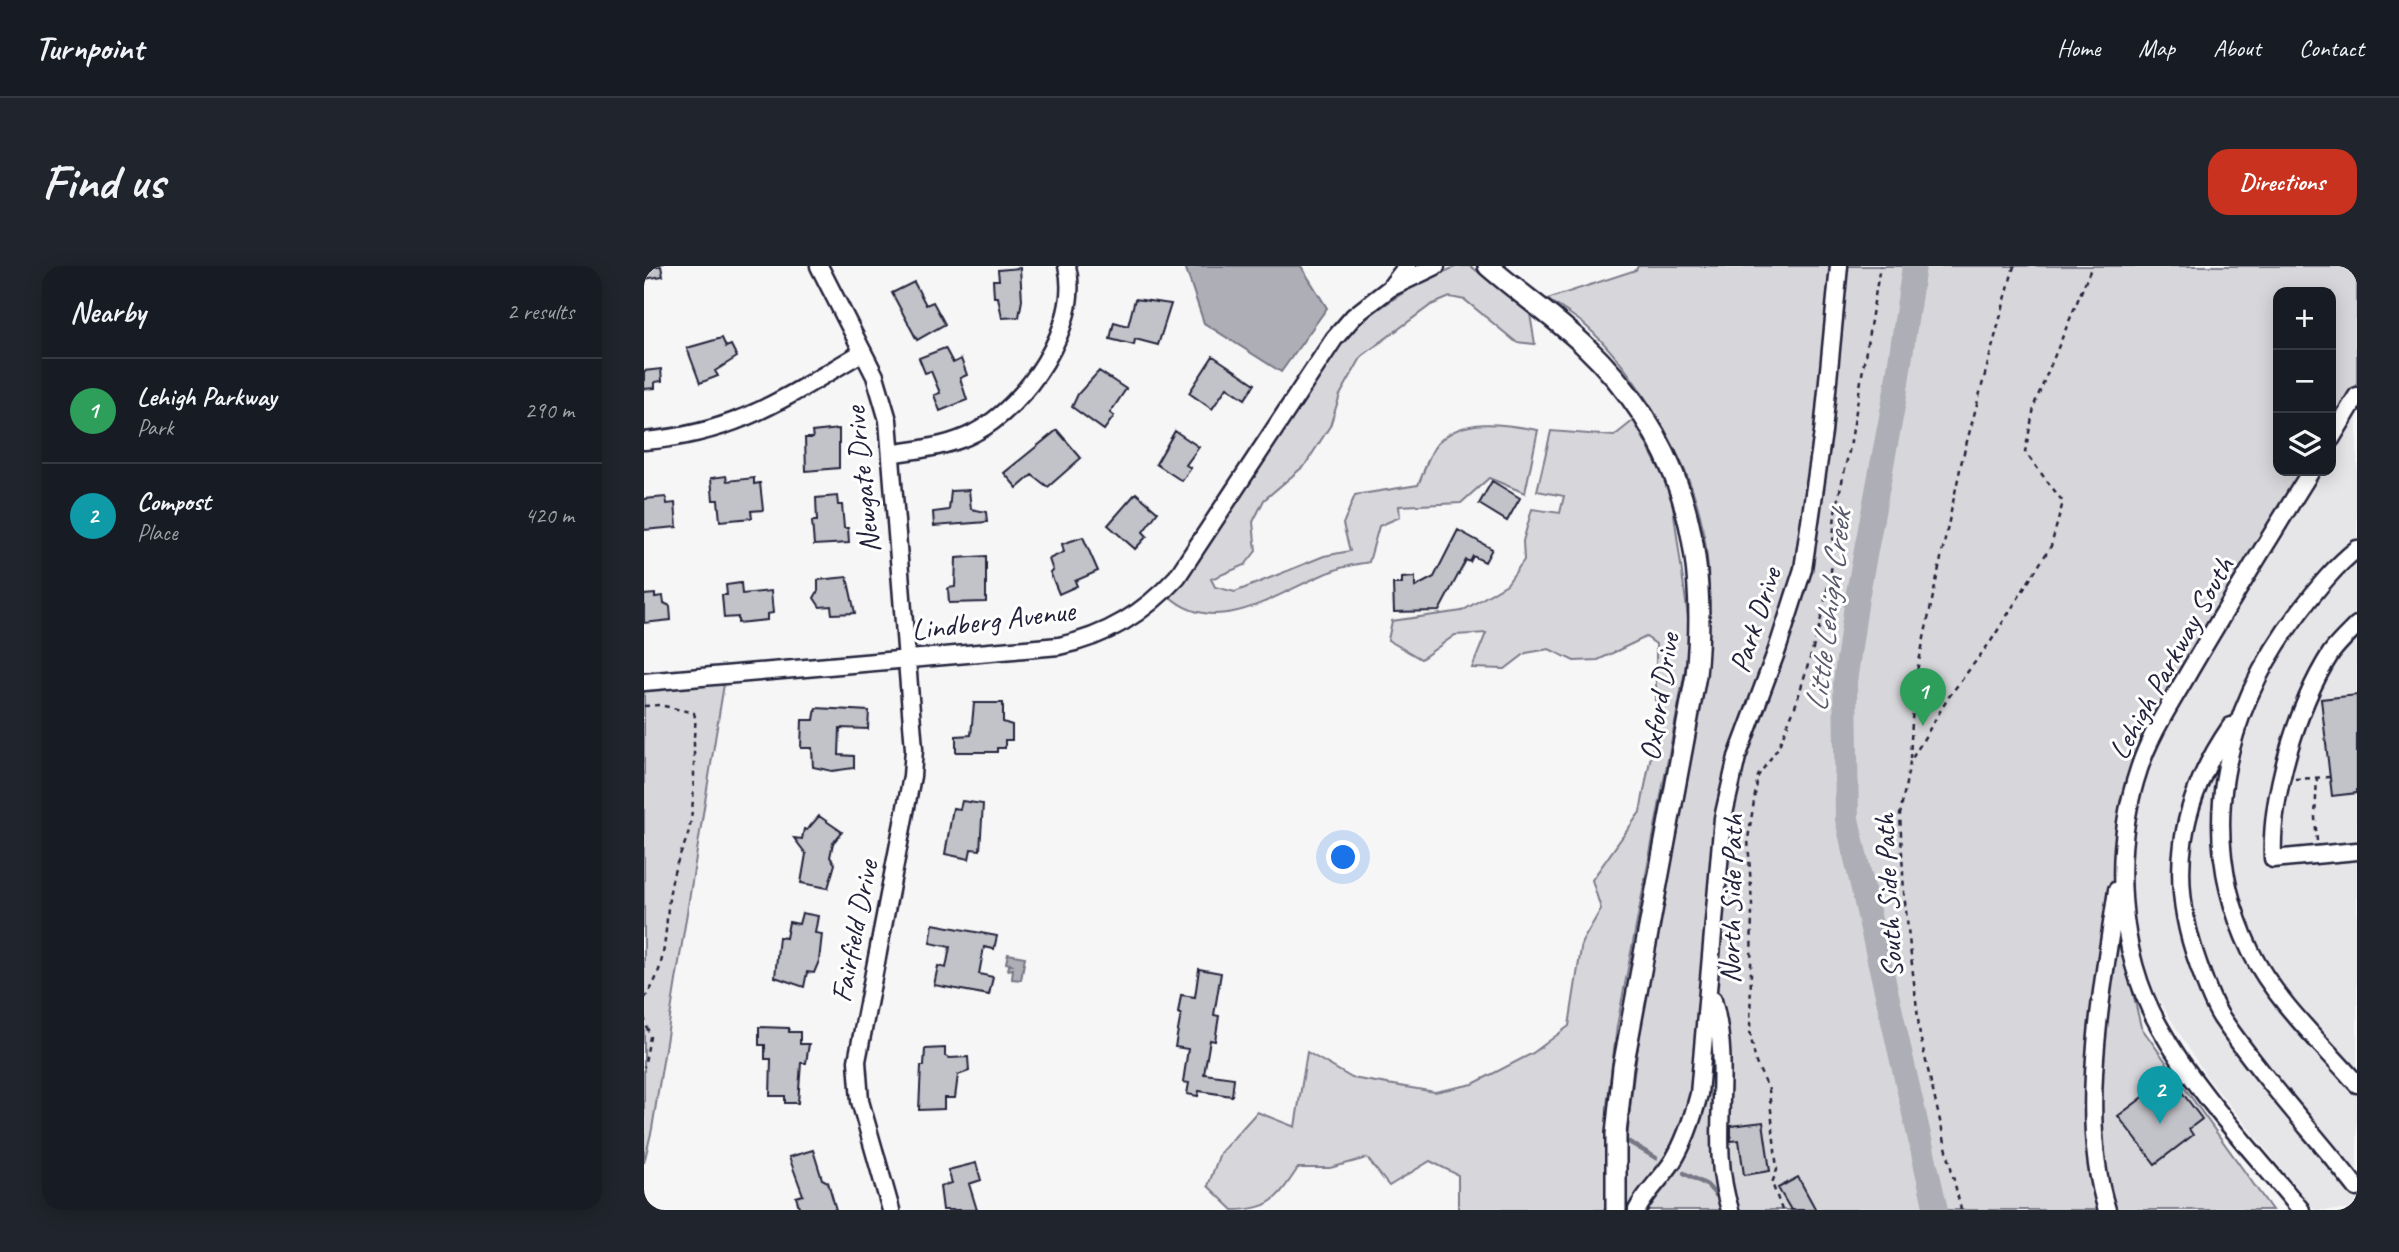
<!DOCTYPE html>
<html lang="en">
<head>
<meta charset="utf-8">
<style>
  body { margin:0; font-family:Caveat,sans-serif; background:#20242c; color:#f1f3f6 }
  .controls { position:absolute; right:21px; top:21px; display:grid; overflow:hidden; border-radius:14px; box-shadow:0 4px 18px #0003 }
  .controls button { width:63px; height:63px; display:grid; place-items:center; padding:0; border:0; border-bottom:2px solid #363941; background:#171b24; color:#f1f3f6; font:35px sans-serif }
  .you { position:absolute; left:700px; top:592px; width:24px; height:24px; margin:-18px; border:5px solid #fff; border-radius:50%; background:#1a73e8; box-shadow:0 0 0 10px #1a73e833 }
  .badge { display:grid; place-items:center; width:46px; height:46px; border-radius:50%; background:#c8321e; color:#fff; font-size:23px; font-weight:700 }
  .pin { position:absolute; translate:-50% -58px; filter:drop-shadow(0 2px 4px #0008) }
  .pin::after { content:''; position:absolute; top:37px; width:24px; height:21px; background:inherit; clip-path:polygon(0 0,100% 0,50% 100%) }
  .list { margin:0; padding:0; list-style:none }
  h2 { display:flex; justify-content:space-between; align-items:center; height:91px; margin:0; padding:0 28px; font-size:30px }
  h2 small { font-size:23px; font-weight:400; color:#9ea1a6 }
  .list li { display:grid; grid-template-columns:46px 1fr auto; gap:21px; align-items:center; box-sizing:border-box; height:105px; padding:0 28px; border-top:2px solid #363941 }
  .list b { display:block; font-size:26px; white-space:nowrap }
  .list p { margin:0; font-size:23px; white-space:nowrap; color:#9ea1a6 }
  .list em { font-size:23px; font-style:normal; color:#9ea1a6 }
  .icon { flex:none; width:38px; height:38px; fill:none; stroke:currentColor; stroke-width:2; stroke-linecap:round; stroke-linejoin:round }
  .map { position:relative; flex:none; width:1713px; height:944px; overflow:hidden; border-radius:21px }
  header { display:flex; align-items:center; gap:42px; box-sizing:border-box; height:98px; padding:0 35px; background:#171b24; border-bottom:2px solid #363941 }
  header strong { font-size:33px }
  nav { display:flex; gap:38px; margin-inline-start:auto; font-size:24px }
  .intro { display:flex; align-items:center; justify-content:space-between; box-sizing:border-box; height:168px; padding:0 42px }
  h1 { margin:0; font-size:49px }
  .button { padding:18px 32px; border-radius:21px; background:#c8321e; color:#fff; font-size:24px; font-weight:700 }
  main { display:flex; gap:42px; padding:0 42px }
  aside { flex:1; background:#171b24; border-radius:21px; box-shadow:0 4px 18px #0003 }
  .map>svg:first-child { display:block }
</style>
</head>
<body>
<header>
<strong>Turnpoint</strong>
<nav><a>Home</a><a>Map</a><a>About</a><a>Contact</a></nav>
</header>
<div class="intro"><h1>Find us</h1><a class="button">Directions</a></div>
<main>
<aside>
<h2>Nearby<small>2 results</small></h2>
<ul class="list">
<li><span class="badge" style="background:#2e9e5b">1</span><div><b>Lehigh Parkway</b><p>Park</p></div><em>290 m</em></li>
<li><span class="badge" style="background:#0f9aa8">2</span><div><b>Compost</b><p>Place</p></div><em>420 m</em></li>
</ul>
</aside>
<div class="map">
<svg width="1713" height="944" viewBox="0 0 1713 944">
  <rect width="100%" height="100%" fill="#f6f6f7"/>
  <filter id="ink" filterUnits="userSpaceOnUse"><feTurbulence type="fractalNoise" baseFrequency=".0143" numOctaves="2"/><feDisplacementMap in="SourceGraphic" scale="14" xChannelSelector="R" yChannelSelector="G"/><feConvolveMatrix kernelMatrix="1 2 1 2 8 2 1 2 1" color-interpolation-filters="sRGB"/></filter>
  <g filter="url(#ink)">
    <path fill="#e6e6e9" d="M1713 144V944H1671L1562 810 1513 731 1497 692 1487 625 1485 580 1495 524 1514 477 1616 301 1675 205H1687V186Z"/>
    <path fill="#d7d7db" stroke="#7c7c8b" stroke-width="2" d="M813 0H826L833 5 886 48 891 78 872 76 821 34 806 31 787 39 718 90 696 129 686 160 661 199 620 234 609 256 612 285 601 299 567 313 571 321 591 326 680 290 706 285 699 258 711 229 774 219C780 207 784 188 793 178 818 150 861 158 894 164L881 227 845 212 817 237 755 240 756 251 735 260 725 296C715 298 704 299 694 303 643 319 576 377 525 330L576 261 709 60 771 19Z
      M994 0H1713V117L1687 159V26H1634V205H1658L1518 436 1497 479 1475 550 1471 650 1497 761 1628 944H980C981 807 1014 671 1039 537 1055 444 1080 330 1053 238 1036 181 987 100 942 60 931 50 916 42 903 33L992 4Z
      M990 154 1027 226 1047 373 973 760 963 840 961 944H814V909L786 895 745 920 723 892 686 902H654C634 932 627 944 589 944L564 920 576 887 613 846 651 861 663 786 708 812 791 826 829 818 889 787 925 760 938 676 957 643 948 614 996 546 1012 463V378L1002 371 954 394 930 395 905 383 882 387 861 403 828 402 842 367 811 369 777 393 744 374 748 355 818 345 863 318 880 294 879 275 888 243 916 247 920 230 893 225 907 165 970 170Z
      M80 418 8 863 0 897V425Z"/>
    <path fill="#aeaeb7" stroke="#767685" stroke-width="2" d="M541 0H657L683 42 637 106 560 57Z
      M364 688 381 691 377 714 368 713 369 703 364 704 365 699H370L362 697Z"/>
    <g fill="none" stroke-linecap="round" stroke-linejoin="round">
      <path stroke="#767685" stroke-width="4.5" d="M985 876 1012 892
        M1040 907 1063 919 1073 930"/>
      <path stroke="#aeaeb7" stroke-width="24" d="M1270 0 1251 130 1213 332 1201 416 1203 553 1292 944"/>
    </g>
    <path fill="#c2c2c9" stroke="#22223b" stroke-width="2" d="M0 0H17L19 10 0 13Z
      M376 2 378 34 375 51 358 52 354 31H350L349 14H355L354 4Z
      M270 16 282 39 289 36 301 58 273 74 248 27Z
      M491 33 527 38 514 79 491 73 490 79 466 73 470 56 484 60Z
      M78 72 82 81 87 79 93 91 71 105 74 110 56 117 43 82Z
      M301 82 309 97 317 93 323 109 316 112 323 134 296 145 290 129 296 127 287 105 281 107 275 92Z
      M569 90 611 118 601 133 583 121 568 143 545 127Z
      M17 103 18 115 11 116V122L0 123V105Z
      M455 105 482 123 466 147 470 150 460 164 428 141 434 128Z
      M195 163V202L162 205 161 172H169L168 166Z
      M413 164 437 192 404 221 388 209 373 222 360 207Z
      M531 165 555 181 542 199 547 202 538 215 512 198Z
      M82 210 83 215 110 212V218L116 217 119 244 107 245 108 252 76 255 74 234H69L67 212Z
      M848 215 876 232 863 255 835 238Z
      M325 224 327 243 342 246 343 256 290 260 289 246 305 244 307 225Z
      M492 227 514 246 499 266 503 270 491 283 464 259Z
      M193 230 194 239H198L200 262H204L205 277 170 279 168 255H173L172 232Z
      M22 231 23 238 31 237 33 261 0 264V233Z
      M814 264 848 283 841 296 829 290 826 296 822 294 795 345 750 346 749 318H758V312L771 311V321L790 311Z
      M439 271 454 305 431 315 433 320 415 328 406 306 409 305 405 293 420 286 418 278Z
      M342 290V336L305 337 304 322 311 321 312 292Z
      M203 311 211 347 188 348 187 340 176 341 170 332 174 325V314Z
      M97 317 98 328 127 325 129 347 123 348V354L94 357V351L80 352 78 329H83L82 319Z
      M11 328V331L19 330 20 337 26 340 27 354 0 357V329Z
      M1713 429V527L1688 530 1677 433Z
      M330 437H359V456L368 459V474H361V482H353V486H312V470L327 469Z
      M172 442 225 445 224 463 196 462 195 489 210 490V502L188 505 169 501 168 482H157L158 454H170Z
      M318 535 339 538 336 584 327 583 325 593 301 588 309 542 316 543Z
      M175 550 198 566 189 577 186 591 191 598 184 622 157 617 162 588 150 572 158 573 160 563 163 564Z
      M158 647 174 650 171 667 178 668 175 695 170 707 163 706 160 721 131 711 135 671 142 672 145 656 155 658Z
      M289 658 353 670 350 683 340 681 335 708 349 711 345 729 290 719 294 700 302 702 306 681 286 677Z
      M555 703 577 707 570 749 575 750 571 775 566 774 560 808 590 812 588 830 555 825 554 830 543 828 545 817 539 816 544 783 531 781 537 748 534 747 537 729 551 731Z
      M115 761 145 762V766H156V778H165L162 797H157L154 837H141V830H126L127 793H121V779H115Z
      M301 782V790L306 792 324 791 325 805 314 809 311 832H300V843L275 844 277 800H280L281 783Z
      M1531 817 1558 853 1545 863 1549 869 1511 898 1474 850 1514 820 1519 826Z
      M1119 856 1126 905 1100 909 1095 874 1087 875V860Z
      M169 884 178 913 184 916 192 944H156L152 931 159 929 145 891Z
      M332 897 337 914 325 918 333 944H299L296 920 308 917 304 904Z
      M1154 911 1172 944H1147L1134 922Z"/>
    <g fill="none" stroke-linecap="round" stroke-linejoin="round">
      <g stroke="#22223b" stroke-width="21">
        <path id="minor" d="M175 0 231 110 244 154 270 483 268 510 213 795 216 835 247 944
          M763 0 746 22 792 0
          M1687 173 1713 130
          M0 175C94 167 140 132 219 86
          M247 188C275 183 304 181 330 167 381 141 438 59 423 0
          M1713 283C1691 300 1673 323 1656 345 1579 446 1550 568 1607 686 1630 733 1679 779 1713 818
          M1713 359C1704 368 1694 377 1687 387 1653 440 1626 530 1629 593L1713 585
          M0 416 415 380C463 370 500 347 533 311L690 73 710 50 746 22
          M1587 460C1535 535 1523 611 1554 697 1560 714 1567 735 1577 751 1617 810 1669 866 1713 922
          M1069 734C1090 808 1063 871 1086 944
          M993 944C1003 925 1018 912 1029 895 1042 874 1049 851 1055 828L1079 552 1093 491 1133 384 1159 303 1179 166 1195 0
          M1463 944C1433 850 1459 721 1473 624
          M1657 944C1609 885 1552 827 1515 760 1473 685 1468 583 1495 503 1506 468 1528 436 1546 404 1585 337 1626 271 1667 205"/>
      </g>
      <g stroke="#22223b" stroke-width="24">
        <path id="major" d="M844 0C875 27 909 50 939 78 1037 171 1065 277 1052 409L979 801 972 868V944"/>
      </g>
      <path stroke="#22223b" stroke-width="2.5" stroke-dasharray="5 5" stroke-linecap="butt" d="M0 440 16 439 50 447C53 458 50 463 50 473 50 503 51 534 45 564 41 581 31 597 28 615 19 655 27 698 0 733
        M1266 493 1270 419 1318 194 1370 0
        M1651 513 1686 511
        M1673 575 1671 552 1673 511
        M0 751 6 771 0 801
        M1138 944 1128 917 1133 904 1125 824 1112 797 1106 767 1108 639 1104 573 1114 510 1134 482 1152 438 1174 366 1187 306 1191 246 1206 181 1236 0
        M1317 944 1276 770 1260 627 1256 549 1266 496 1304 432 1347 375 1407 280 1419 236 1381 186 1391 137 1448 0"/>
      <use href="#minor" stroke="#fff" stroke-width="16"/>
      <use href="#major" stroke="#fff" stroke-width="19"/>
    </g>
  </g>
  <g text-anchor="middle" dominant-baseline="central" stroke-width="6" stroke-linejoin="round" paint-order="stroke">
    <g font-size="30" fill="#22223b" stroke="#fff">
      <text transform="translate(218 214) rotate(-96)">Newgate Drive</text>
      <text transform="translate(349 354) rotate(-7)">Lindberg Avenue</text>
      <text transform="translate(1111 354) rotate(-72)">Park Drive</text>
      <text transform="translate(1527 392) rotate(-61)">Lehigh Parkway South</text>
      <text transform="translate(1015 431) rotate(-81)">Oxford Drive</text>
      <text transform="translate(1244 630) rotate(-93)">South Side Path</text>
      <text transform="translate(1087 633) rotate(-89)">North Side Path</text>
      <text transform="translate(210 665) rotate(-79)">Fairfield Drive</text>
    </g>
    <g font-size="32" font-style="italic" fill="#5a5a6d" stroke="#fff">
      <text transform="translate(1184 345) rotate(-83)">Little Lehigh Creek</text>
    </g>
  </g>
</svg>
<div class="controls">
<button>+</button>
<button>−</button>
<button><svg class="icon" aria-label="layers" viewBox="0 0 24 24"><path d="M12 4l9 5-9 5-9-5zM3 14l9 5 9-5"/></svg></button>
</div>
<div class="you"></div>
<div class="pin badge" style="left:1279px;top:460px;background:#2e9e5b">1</div>
<div class="pin badge" style="left:1516px;top:858px;background:#0f9aa8">2</div>
</div>
</main>
</body>
</html>
